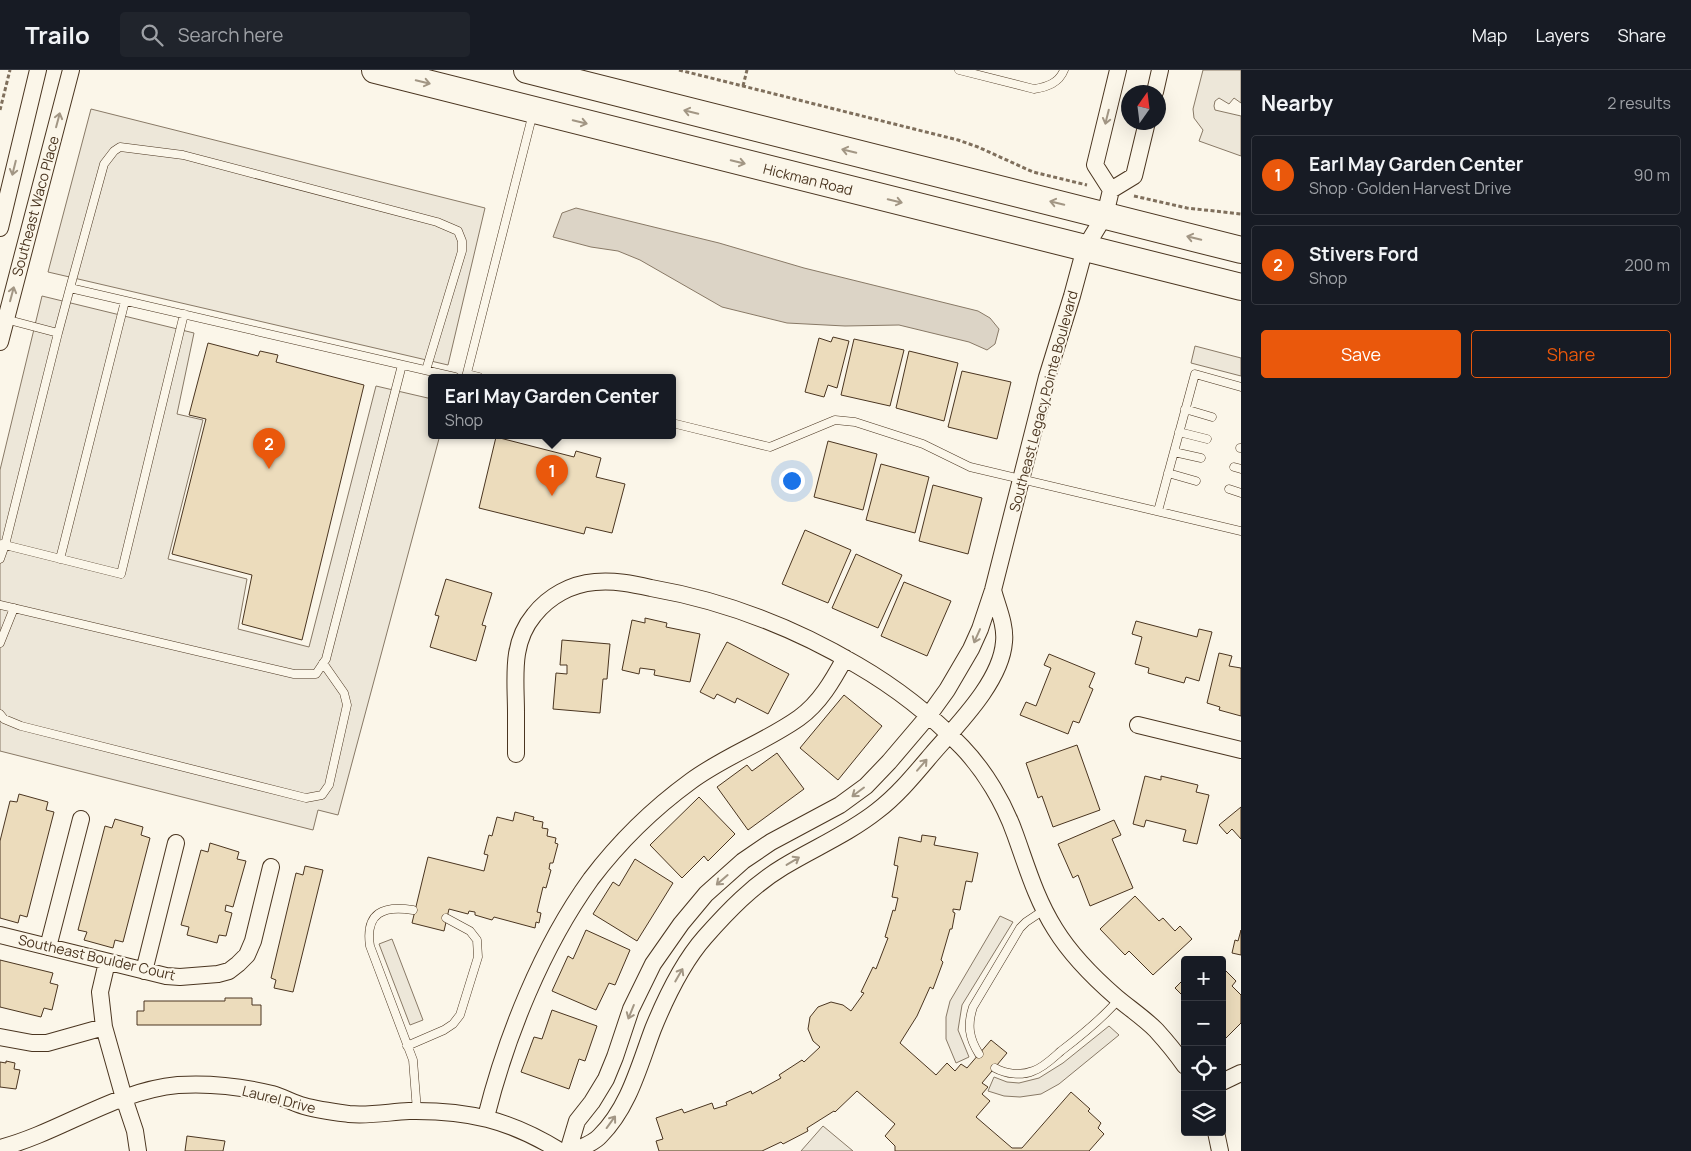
<!DOCTYPE html>
<html lang="en">
<head>
<meta charset="utf-8">
<style>
  body { margin:0; font-family:Manrope,sans-serif; background:#20242c; color:#f1f3f6 }
  .controls { position:absolute; right:15px; bottom:15px; display:grid; overflow:hidden; border-radius:5px; box-shadow:0 5px 20px #0002 }
  .controls button { width:45px; height:45px; display:grid; place-items:center; padding:0; border:0; border-bottom:1px solid #363941; background:#171b24; color:#f1f3f6; font:25px sans-serif }
  .compass { position:absolute; left:1121px; top:15px; width:45px; height:45px; border-radius:50%; background:#171b24; box-shadow:0 5px 20px #0002; rotate:14deg }
  .you { position:absolute; left:791px; top:410px; width:18px; height:18px; margin:-12px; border:4px solid #fff; border-radius:50%; background:#1a73e8; box-shadow:0 0 0 8px #1a73e833 }
  .badge { display:grid; place-items:center; width:32px; height:32px; border-radius:50%; background:#ea580c; color:#fff; font-size:16px; font-weight:700 }
  .pin { position:absolute; translate:-50% -41px; filter:drop-shadow(0 1px 2px #0008) }
  .pin::after { content:''; position:absolute; top:26px; width:18px; height:15px; background:inherit; clip-path:polygon(0 0,100% 0,50% 100%) }
  .popup { position:absolute; left:428px; top:304px; width:248px; height:65px; box-sizing:border-box; display:grid; place-content:center; border-radius:5px; background:#171b24; filter:drop-shadow(0 1px 4px #0005); font-size:16px; white-space:nowrap; color:#9ea1a6 }
  .popup b { font-size:19px; color:#f1f3f6 }
  .popup::after { content:''; position:absolute; left:50%; top:100%; margin-left:-10px; border:10px solid transparent; border-top-color:#171b24 }
  .list { margin:0; padding:0; list-style:none }
  h2 { display:flex; justify-content:space-between; align-items:center; height:65px; margin:0; padding:0 20px; font-size:21px }
  h2 small { font-size:16px; font-weight:400; color:#9ea1a6 }
  .list li { display:grid; grid-template-columns:32px 1fr auto; gap:15px; align-items:center; box-sizing:border-box; height:80px; margin:0 10px 10px; padding:0 10px; border:1px solid #363941; border-radius:5px }
  .list b { display:block; font-size:19px; white-space:nowrap }
  .list p { margin:0; font-size:16px; white-space:nowrap; color:#9ea1a6 }
  .list em { font-size:16px; font-style:normal; color:#9ea1a6 }
  .actions { display:flex; gap:10px; padding:15px 20px }
  .actions a { flex:1; padding:11px 0; border:1px solid #ea580c; border-radius:5px; text-align:center; font-size:18px; color:#ea580c }
  .actions .main { background:#ea580c; color:#fff }
  .icon { flex:none; width:28px; height:28px; fill:none; stroke:currentColor; stroke-width:2; stroke-linecap:round; stroke-linejoin:round }
  .map { position:relative; flex:none; width:1241px; height:1081px; overflow:hidden }
  header { display:flex; align-items:center; gap:30px; box-sizing:border-box; height:70px; padding:0 25px; background:#171b24; border-bottom:1px solid #363941 }
  header strong { font-size:24px }
  nav { display:flex; gap:28px; margin-inline-start:auto; font-size:18px }
  .search { width:350px; height:45px; background:#20242c; display:flex; align-items:center; gap:12px; box-sizing:border-box; padding:0 18px; border-radius:5px; color:#9ea1a6; font-size:19px }
  main { display:flex }
  aside { flex:1; background:#171b24 }
  .map>svg:first-child { display:block }
</style>
</head>
<body>
<header>
<strong>Trailo</strong>
<div class="search"><svg class="icon" aria-label="search" viewBox="0 0 24 24"><circle cx="10" cy="10" r="6"/><path d="M15 15l6 6"/></svg>Search here</div>
<nav><a>Map</a><a>Layers</a><a>Share</a></nav>
</header>
<main>
<div class="map">
<svg width="1241" height="1081" viewBox="0 0 1241 1081">
  <rect width="100%" height="100%" fill="#fbf6e9"/>
  <path fill="#ede7d9" stroke="#887966" d="M1203 0H1241V33L1234 28 1229 34 1219 28 1215 31 1214 36 1215 40 1241 46V86L1199 71 1203 60 1194 48 1193 39Z
    M91 39 485 138 448 295 48 202Z
    M42 226 194 263 177 344 203 350 168 489 247 509 238 559 309 577 376 316 432 329V365H440L338 745 318 740 313 760 0 681V400Z
    M1195 276 1241 288V306L1191 293Z
    M1000 846 1013 852 962 935 958 960 969 987 956 993 946 969V947L950 931Z
    M392 869 423 950 410 955 379 874Z
    M1109 956 1119 965 1059 1014 1041 1024 1020 1027 1004 1026 988 1021 994 1007 1007 1012 1019 1013 1039 1008 1063 993Z
    M823 1056 853 1081H801Z"/>
  <path fill="#dcd4c6" stroke="#887966" d="M576 138 719 173 804 198 978 241 990 248 999 259 995 274 987 280 969 272 899 255 845 256 787 253 722 237 640 190 618 181 591 177 553 167 562 143Z"/>
  <path fill="#ecdcbc" stroke="#4a3520" d="M833 267 849 271 837 318 828 315 824 327 805 322 819 268 831 272Z
    M854 269 904 280 890 336 841 325Z
    M208 273 258 286 260 281 278 285 276 292 364 315 302 570 242 554 252 505 172 484 206 349 189 345Z
    M909 281 958 293 944 351 896 338Z
    M962 301 1011 312 997 369 948 357Z
    M496 367 574 387 576 381 601 388 596 407 625 414 612 463 586 457 584 464 479 438Z
    M828 371 877 384 863 440 814 427Z
    M881 394 929 407 915 463 866 450Z
    M933 415 982 428 968 484 919 471Z
    M805 460 851 480 828 533 782 514Z
    M856 484 902 505 878 558 832 538Z
    M446 509 492 523 482 555 486 556 476 591 430 577 439 546 435 545Z
    M904 512 951 531 927 586 881 566Z
    M645 548 667 553 666 557 700 564 690 612 654 605 655 600 640 598 639 604 622 600 632 550 645 553Z
    M1136 551 1197 567 1199 559 1212 562 1199 611 1186 607 1184 613 1148 603 1149 598 1135 594 1142 567 1132 564Z
    M562 570 610 574 607 609H603L600 643 553 639 556 603 567 604V595H560Z
    M727 572 789 604 768 644 737 628 735 633 717 624 714 629 700 622Z
    M1219 583 1232 586 1229 596 1241 598V646L1219 640 1220 637 1207 633Z
    M1049 584 1095 603 1089 617 1093 619 1079 653 1073 651 1068 664 1020 645 1026 632 1036 636 1051 598 1044 595Z
    M844 625 882 656 838 710 800 678Z
    M1077 675 1100 740 1053 757 1042 726 1038 728 1026 693Z
    M777 683 804 719 748 760 717 717 747 695 752 701Z
    M1145 706 1161 710V706L1198 715 1196 722 1209 725 1197 774 1183 771 1186 760 1146 750 1144 757 1133 754Z
    M19 724 48 732 46 740 54 742 27 847 20 845 18 853 0 848V771L10 731 17 732Z
    M699 727 735 764 708 791 704 786 682 808 650 775Z
    M1241 737V769L1232 759 1227 764 1219 755Z
    M515 742 534 747 533 750 543 752 542 758 548 759 547 766 556 768 555 773 558 774 553 793H550L549 799 551 800 546 818 543 817 537 842 541 843 539 853 536 852 535 858 494 847 492 850 475 845V842L469 841 468 844 449 839 444 861 412 853 428 787 484 801 488 785 484 784 489 765 492 766 497 747 513 751Z
    M115 749 143 757 141 765 150 768 123 872 115 870 113 878 84 870 87 862 78 860 105 756 112 758Z
    M1114 750 1121 765 1112 769 1133 818 1090 836 1078 805 1073 808 1058 774Z
    M922 765 936 767 934 775 978 783 972 812 966 811 960 840 953 839V842L955 843 952 859H950L941 890 943 892 933 919 930 917 917 946 900 973 936 1005 947 993 955 1001 961 994 967 998 991 970 1007 983 982 1013 988 1017 982 1024 990 1031 976 1047 1012 1078H1022L1071 1022 1090 1039 1088 1041 1101 1053 1098 1058 1104 1064 1089 1081H895V1076L885 1066 895 1054 857 1021 835 1042 834 1041 807 1058 808 1061 783 1074 781 1072 762 1081H659L656 1071 663 1069 656 1048 682 1039 684 1043 712 1033 714 1039 727 1035 726 1032 751 1021 752 1024 781 1008 779 1005 802 990 804 992 820 977 813 971 808 959 810 947 818 937 831 932 843 935 851 941 864 923 861 922 873 897 876 899 888 868 885 867 893 840 895 841 898 828 892 827 898 796 894 795 899 767 921 772Z
    M210 773 239 782 237 789 246 791 233 837 226 835 225 841 232 843 226 866 219 865 217 873 187 865 189 857 181 855 201 780 208 782Z
    M635 789 673 813 637 871 593 844 613 812 619 816Z
    M305 796 323 800 293 922 274 918 276 910 271 908 296 803 303 805Z
    M1135 826 1159 851 1163 848 1175 861 1180 856 1192 869 1153 905 1129 881 1125 885 1100 859Z
    M586 860 630 880 615 915 609 913 596 940 552 921 568 886 573 889Z
    M1241 860V885L1232 883 1235 870 1238 871Z
    M0 890 53 903 50 913 58 915 52 940 44 938 41 947 0 937Z
    M1222 897 1236 911 1232 916 1241 925V953L1222 972Z
    M1185 908V928L1175 918Z
    M225 928H252V935H261V955H137V941H144V931H225Z
    M552 940 597 956 585 991 579 989 569 1019 521 1002 534 967 542 969Z
    M6 991 15 993 14 999 20 1000 16 1019 0 1017V992L6 993Z
    M187 1066 225 1071 223 1081H185Z"/>
  <g fill="none" stroke-linecap="round" stroke-linejoin="round">
    <g stroke="#4a3520" stroke-width="9">
      <path id="service" d="M959 0 1034 19C1047 17 1059 13 1064 0
        M70 218 104 94 114 81 120 77 183 85 437 152 458 161 462 171V181L426 300
        M58 263 70 218 455 307
        M467 304 479 307
        M466 307 533 43
        M1185 339 1212 347
        M672 353 770 377 835 350 855 352 923 374 970 397 1241 461
        M1179 362 1207 369
        M1240 378H1241
        M1174 382 1201 388
        M1234 397 1241 399
        M1168 403 1196 411
        M1229 419 1241 423
        M1158 441 1195 304 1241 317
        M2 474 5 475 58 263 5 249
        M0 489 5 475 121 504 184 244
        M60 489 125 231
        M0 535 294 604H316L326 589 402 295
        M0 573 14 538
        M0 644 4 649 21 656 306 728 322 725 329 715 347 635 344 623 323 593
        M413 840C383 835 365 843 370 876L413 990 417 1041
        M407 976 444 960 453 954 460 945 478 887 477 870 470 861 446 848
        M979 984C969 968 967 955 973 937L1020 858 1026 852 1044 840
        M995 998C1006 1004 1021 1006 1033 1001 1043 998 1053 988 1061 981 1082 965 1102 949 1119 929"/>
    </g>
    <g stroke="#4a3520" stroke-width="18">
      <path id="minor" d="M1155 22 1160 0
        M1111 120 1095 95 1118 0
        M0 158 38 0
        M0 272 71 0
        M1138 655 1241 680
        M516 684C516 670 516 657 516 643 516 608 510 574 534 545 549 526 571 514 595 512 614 510 633 514 651 518 725 531 793 557 857 595 895 617 931 645 962 677 985 701 1004 733 1015 764 1027 797 1036 829 1055 859 1071 885 1093 907 1116 927 1129 938 1144 948 1156 960 1166 971 1176 983 1185 996
        M0 865 166 906 180 907 218 904 229 901 238 894 247 885 253 871 271 797
        M48 877 81 749
        M107 892 100 922 104 957 124 1028 135 1061 138 1081
        M144 901 176 773
        M0 967 32 973H47L104 957
        M1222 1012 1241 1003
        M486 1047C506 967 542 877 591 809 619 772 654 738 691 711 725 686 765 672 799 648 820 633 833 610 845 588
        M1216 1062 1220 1081
        M0 1078C61 1062 114 1021 178 1015 208 1013 243 1017 272 1024 283 1027 293 1033 304 1036 318 1040 334 1042 349 1044 369 1046 389 1042 409 1041 468 1040 510 1050 560 1081
        M568 1081 577 1051 592 1032 606 1009 615 987 631 939 653 894 681 854 706 824 743 791 771 772 840 735 866 716 889 692 929 645 947 620 971 579 980 559 993 520 1047 307 1072 226 1085 178 1105 145 1111 120 1134 106 1147 52
        M574 1081C582 1077 594 1073 600 1066 629 1037 639 996 653 959 666 927 682 893 705 867 728 841 753 815 783 797 814 778 848 764 877 741 898 725 915 704 932 684 957 655 1001 612 1004 572 1006 555 997 536 993 520"/>
    </g>
    <g stroke="#4a3520" stroke-width="28">
      <path id="trunk" d="M375 0 1241 217
        M527 0 1241 180"/>
    </g>
    <path stroke="#7f6f5c" stroke-width="3" stroke-dasharray="4 2.5" stroke-linecap="butt" d="M679 0 958 70 978 77 1033 102 1087 115
      M743 16 747 0
      M0 40 10 0
      M1134 126 1187 138 1241 144"/>
    <use href="#service" stroke="#fbf6e9" stroke-width="8"/>
    <use href="#minor" stroke="#fbf6e9" stroke-width="16"/>
    <use href="#trunk" stroke="#fbf6e9" stroke-width="26"/>
  </g>
  <defs><path id="oneway-shaft" d="M-6 0H5M1.5-3L5.5 0L1.5 3" fill="none" stroke-width="1.6" stroke-linecap="round" stroke-linejoin="round" transform="scale(1.25)"/></defs>
  <g stroke="#a29684">
    <use href="#oneway-shaft" transform="translate(423 12) rotate(14)"/>
    <use href="#oneway-shaft" transform="translate(691 42) rotate(-166)"/>
    <use href="#oneway-shaft" transform="translate(1107 47) rotate(104)"/>
    <use href="#oneway-shaft" transform="translate(58 50) rotate(-75)"/>
    <use href="#oneway-shaft" transform="translate(580 52) rotate(14)"/>
    <use href="#oneway-shaft" transform="translate(849 81) rotate(-166)"/>
    <use href="#oneway-shaft" transform="translate(738 92) rotate(14)"/>
    <use href="#oneway-shaft" transform="translate(14 98) rotate(104)"/>
    <use href="#oneway-shaft" transform="translate(895 131) rotate(14)"/>
    <use href="#oneway-shaft" transform="translate(1057 133) rotate(-166)"/>
    <use href="#oneway-shaft" transform="translate(1194 168) rotate(-166)"/>
    <use href="#oneway-shaft" transform="translate(12 224) rotate(-75)"/>
    <use href="#oneway-shaft" transform="translate(977 566) rotate(114)"/>
    <use href="#oneway-shaft" transform="translate(922 695) rotate(-49)"/>
    <use href="#oneway-shaft" transform="translate(858 722) rotate(143)"/>
    <use href="#oneway-shaft" transform="translate(793 791) rotate(-31)"/>
    <use href="#oneway-shaft" transform="translate(722 810) rotate(139)"/>
    <use href="#oneway-shaft" transform="translate(679 905) rotate(-60)"/>
    <use href="#oneway-shaft" transform="translate(631 942) rotate(112)"/>
    <use href="#oneway-shaft" transform="translate(611 1052) rotate(-54)"/>
  </g>
  <g text-anchor="middle" dominant-baseline="central" stroke-width="4" stroke-linejoin="round" paint-order="stroke">
    <g font-size="14" fill="#4a3520" stroke="#fbf6e9">
      <text transform="translate(808 109) rotate(14)">Hickman Road</text>
      <text transform="translate(35 136) rotate(-75)">Southeast Waco Place</text>
      <text transform="translate(1043 331) rotate(-75)">Southeast Legacy Pointe Boulevard</text>
      <text transform="translate(97 887) rotate(13)">Southeast Boulder Court</text>
      <text transform="translate(279 1029) rotate(14)">Laurel Drive</text>
    </g>
  </g>
</svg>
<div class="controls">
<button>+</button>
<button>−</button>
<button><svg class="icon" aria-label="locate" viewBox="0 0 24 24"><circle cx="12" cy="12" r="6"/><path d="M12 2v4M12 18v4M2 12h4M18 12h4"/></svg></button>
<button><svg class="icon" aria-label="layers" viewBox="0 0 24 24"><path d="M12 4l9 5-9 5-9-5zM3 14l9 5 9-5"/></svg></button>
</div>
<svg class="compass" viewBox="-18 -18 36 36"><path d="M0-13l5 13h-10z" fill="#e53935"/><path d="M0 13l5-13h-10z" fill="#9ea1a6"/></svg>
<div class="you"></div>
<div class="pin badge" style="left:552px;top:426px">1</div>
<div class="popup"><b>Earl May Garden Center</b>Shop</div>
<div class="pin badge" style="left:269px;top:399px">2</div>
</div>
<aside>
<h2>Nearby<small>2 results</small></h2>
<ul class="list">
<li><span class="badge">1</span><div><b>Earl May Garden Center</b><p>Shop · Golden Harvest Drive</p></div><em>90 m</em></li>
<li><span class="badge">2</span><div><b>Stivers Ford</b><p>Shop</p></div><em>200 m</em></li>
</ul>
<div class="actions"><a class="main">Save</a><a>Share</a></div>
</aside>
</main>
</body>
</html>
